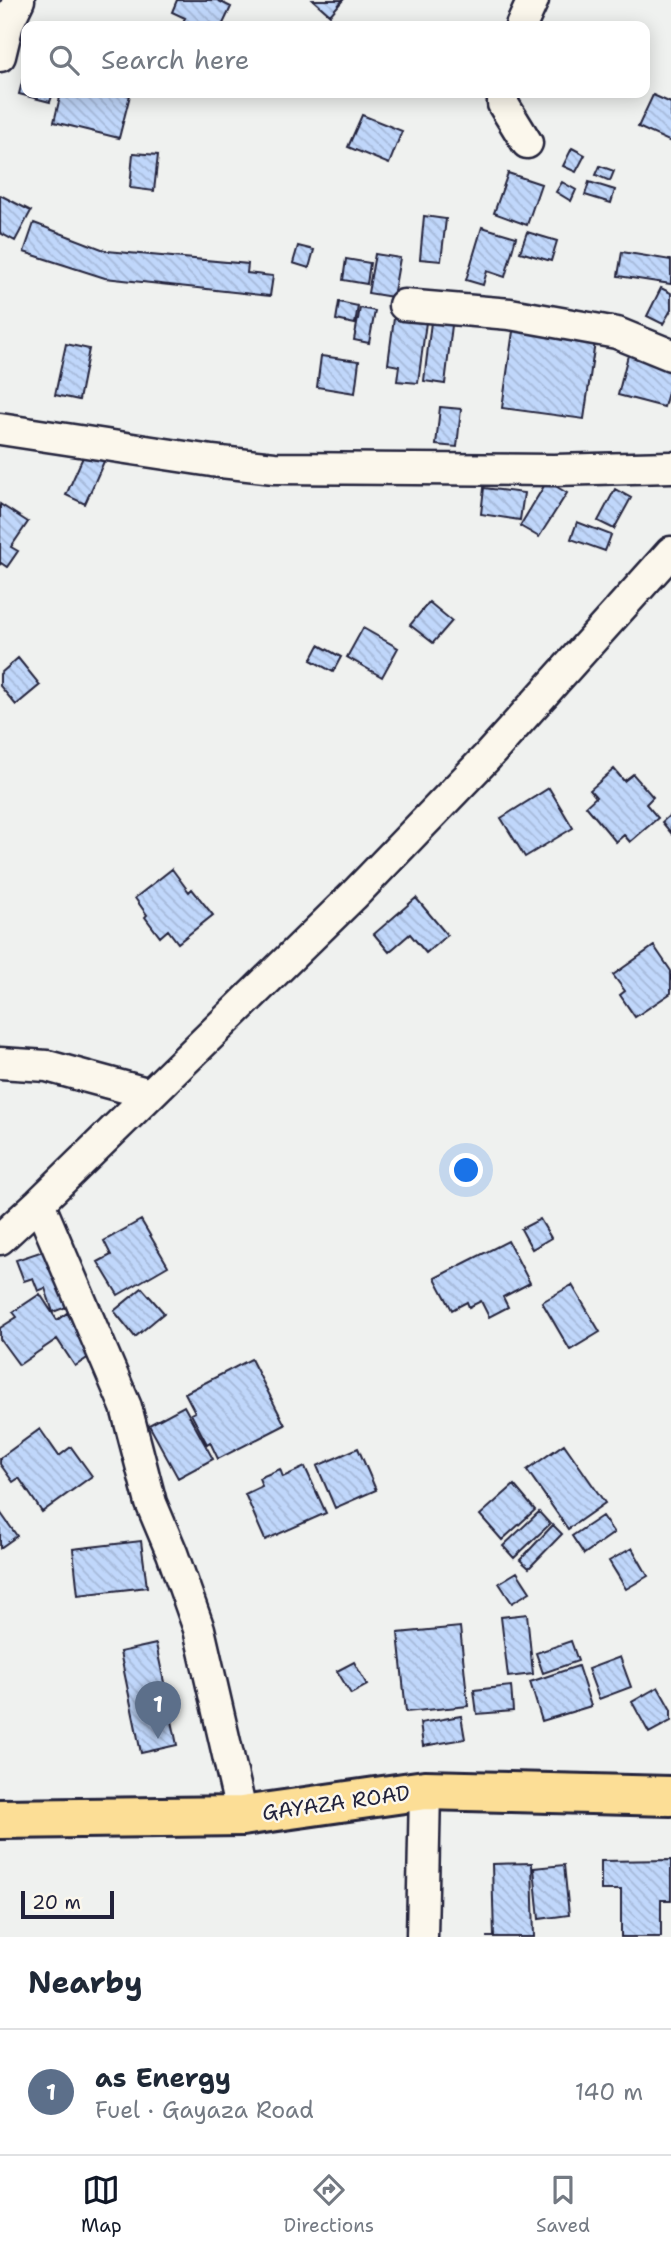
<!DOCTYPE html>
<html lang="en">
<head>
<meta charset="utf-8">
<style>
  body { margin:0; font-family:"Shantell Sans",sans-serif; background:#f2f2f3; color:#1f2937 }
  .scale { position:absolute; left:21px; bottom:18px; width:93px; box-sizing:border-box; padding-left:7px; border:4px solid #22223b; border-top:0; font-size:19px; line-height:24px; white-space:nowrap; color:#22223b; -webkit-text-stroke:5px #fbf7ec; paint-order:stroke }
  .you { position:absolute; left:467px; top:1171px; width:24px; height:24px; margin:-18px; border:5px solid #fff; border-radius:50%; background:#1a73e8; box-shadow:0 0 0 10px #1a73e833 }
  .badge { display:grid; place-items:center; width:46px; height:46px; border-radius:50%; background:#111827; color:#fff; font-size:23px; font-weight:700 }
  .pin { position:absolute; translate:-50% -58px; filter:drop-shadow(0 2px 4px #0008) }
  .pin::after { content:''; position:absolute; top:37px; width:24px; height:21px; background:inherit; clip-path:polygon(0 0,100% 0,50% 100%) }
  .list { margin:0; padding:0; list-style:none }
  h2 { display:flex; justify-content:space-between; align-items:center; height:91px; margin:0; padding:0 28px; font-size:30px }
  h2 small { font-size:23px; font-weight:400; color:#747a83 }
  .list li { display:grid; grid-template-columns:46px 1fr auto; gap:21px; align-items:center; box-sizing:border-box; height:126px; padding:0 28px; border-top:2px solid #e0e1e3 }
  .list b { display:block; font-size:26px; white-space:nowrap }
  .list p { margin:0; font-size:23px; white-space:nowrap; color:#747a83 }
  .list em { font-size:23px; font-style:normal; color:#747a83 }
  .icon { flex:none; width:38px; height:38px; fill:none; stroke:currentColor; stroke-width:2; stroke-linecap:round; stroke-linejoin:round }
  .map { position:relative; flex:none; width:671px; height:1937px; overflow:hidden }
  .search { position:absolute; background:#fff; box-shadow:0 4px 18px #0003; left:21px; right:21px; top:21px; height:77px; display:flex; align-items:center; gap:18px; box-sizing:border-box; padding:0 24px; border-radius:14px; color:#747a83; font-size:26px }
  .sheet { height:217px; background:#fff }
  nav { display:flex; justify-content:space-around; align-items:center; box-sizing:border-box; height:98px; border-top:2px solid #e0e1e3; background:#fff; font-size:19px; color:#747a83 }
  nav a { display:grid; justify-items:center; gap:4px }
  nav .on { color:#111827 }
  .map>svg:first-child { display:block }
</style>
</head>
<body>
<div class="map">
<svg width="671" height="1937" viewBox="0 0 671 1937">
  <defs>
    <pattern id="building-back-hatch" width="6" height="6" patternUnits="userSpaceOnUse" patternTransform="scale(1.75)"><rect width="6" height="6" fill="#c0d7fb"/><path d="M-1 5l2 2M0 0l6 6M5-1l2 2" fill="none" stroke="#a5b8d8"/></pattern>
  </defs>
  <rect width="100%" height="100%" fill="#eff1ef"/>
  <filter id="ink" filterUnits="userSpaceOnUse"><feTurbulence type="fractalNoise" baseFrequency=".0143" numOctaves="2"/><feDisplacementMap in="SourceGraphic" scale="14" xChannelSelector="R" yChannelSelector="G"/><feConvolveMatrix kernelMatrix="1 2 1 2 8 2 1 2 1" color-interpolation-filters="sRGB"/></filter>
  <g filter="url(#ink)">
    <path fill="url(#building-back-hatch)" stroke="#22223b" stroke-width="2" d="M177 0H217L231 7 222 26H181L185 18 172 12Z
      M313 0H343L330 15Z
      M26 67V93H53L50 102 19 94Z
      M61 93H119L130 95 119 138 54 122Z
      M653 95 671 103V142L638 127Z
      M362 115 402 131 389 164 348 147Z
      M572 148 585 155 576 172 563 166Z
      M133 153 158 155 154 191 130 188Z
      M600 166 614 171 610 181 596 175Z
      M508 173 541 184 527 225 494 213Z
      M562 182 576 190 571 201 556 192Z
      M589 182 615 190 611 203 585 195Z
      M0 195 31 211 15 241 0 233Z
      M424 216 446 219 441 261 420 259Z
      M34 223 107 251 248 264 247 273 273 276 270 296 105 278 24 252Z
      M482 227 516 237 505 277 487 271 483 285 466 280Z
      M527 232 557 241 551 261 520 252Z
      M298 246 314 250 309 268 293 263Z
      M622 252 671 260V284L618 276Z
      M375 254 400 258 393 297 368 293Z
      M346 259 370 263 367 284 343 280Z
      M661 288 671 293V310L663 324 647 316Z
      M339 302 358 306 355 324 336 320Z
      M360 308 375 311 369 343 354 340Z
      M394 318 426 322 418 383 397 381 399 366 388 364Z
      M431 322 452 325 445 384 424 381Z
      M513 331 595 342 584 419 502 408Z
      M66 344 89 349 79 400 55 395Z
      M628 355 671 365V382L664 407 618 395Z
      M321 356 359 361 355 393 317 387Z
      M440 407 461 409 457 447 436 445Z
      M87 448 106 457 85 504 66 495Z
      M547 481 567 493 539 537 520 526Z
      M484 488 524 493 520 520 481 514Z
      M615 489 631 498 614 529 598 521Z
      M0 504 28 522 11 547 18 551 7 567 1 563 0 565Z
      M577 522 611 535 605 551 571 539Z
      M429 602 452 621 433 643 410 625Z
      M363 628 398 648 382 677 347 657Z
      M319 645 341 657 333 672 311 660Z
      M18 658 40 685 16 705 0 686V674Z
      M614 769 624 781 633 774 653 797 646 804 658 818 630 842 624 835 616 842 586 806 596 797 590 790Z
      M549 788 573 828 525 857 501 818Z
      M671 814V833L662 822Z
      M172 869 189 892 192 889 213 915 178 943 168 930 160 937 145 917 147 915 135 898Z
      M416 898 447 935 426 953 410 934 389 952 374 934Z
      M654 946 671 971V993L635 1017 620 995 625 991 613 975Z
      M540 1219 551 1238 532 1249 521 1229Z
      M141 1220 168 1266 118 1295 98 1262 111 1255 104 1241Z
      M508 1241 530 1283 503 1297 508 1307 489 1317 481 1301 469 1307 467 1302 452 1310 435 1278Z
      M52 1248 72 1305 53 1312 45 1288 38 1291 33 1278 24 1281 16 1260Z
      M572 1285 600 1332 570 1350 542 1302Z
      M142 1288 164 1313 135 1337 114 1311Z
      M40 1294 57 1320 67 1313 95 1353 75 1366 57 1339 19 1365 0 1339V1328L17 1317 13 1312Z
      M251 1359 285 1425 218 1459 210 1442 207 1444 191 1414 195 1412 185 1393Z
      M184 1406 213 1459 178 1478 149 1425Z
      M40 1429 59 1456 71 1447 92 1476 42 1512 19 1478 13 1482 0 1464V1458Z
      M564 1444 605 1503 568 1529 527 1470Z
      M358 1448 376 1490 335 1508 317 1466Z
      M305 1467 326 1513 265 1540 245 1494 262 1486 259 1478 280 1469 283 1477Z
      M514 1485 535 1510 502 1540 480 1515Z
      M0 1512 17 1536 0 1548Z
      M539 1512 550 1524 514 1558 503 1546Z
      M602 1516 614 1533 584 1554 572 1536Z
      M553 1525 562 1534 529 1568 520 1560Z
      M141 1541 147 1587 78 1595 73 1549Z
      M632 1548 648 1576 626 1589 609 1561Z
      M517 1572 530 1592 512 1603 499 1583Z
      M527 1614 533 1674 508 1677 501 1617Z
      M460 1627 468 1706 406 1712 398 1633Z
      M571 1641 578 1661 543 1673 536 1653Z
      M156 1644 177 1745 141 1753 120 1652Z
      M620 1657 631 1687 599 1699 588 1669Z
      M354 1662 367 1685 351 1694 337 1671Z
      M578 1666 591 1706 542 1721 530 1682Z
      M511 1686 513 1711 477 1714 474 1690Z
      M658 1687 671 1710V1721L649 1733 632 1702Z
      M461 1716 465 1739 423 1746 420 1723Z
      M671 1860V1900H661V1937H621V1890H601V1861Z
      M532 1863 534 1937H486H494L492 1864Z
      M564 1865 569 1915 539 1919 534 1868Z"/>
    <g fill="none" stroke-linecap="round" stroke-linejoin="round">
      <g stroke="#22223b" stroke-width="35">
        <path id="street" d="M521 26 533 0
          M0 56 8 23 19 0
          M503 93V104L527 143
          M404 305 510 314 617 333 671 355
          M0 429 212 461 274 468 554 470 671 467
          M0 1063 47 1066 150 1094
          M39 1203 126 1407 151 1503 172 1553 199 1629 242 1816
          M0 1239 39 1203 353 896 487 757 671 552
          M422 1937 425 1790"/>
      </g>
      <g stroke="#22223b" stroke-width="44">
        <path id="primary" d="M0 1819 242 1816 425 1790 671 1796"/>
      </g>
      <use href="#street" stroke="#fbf7ec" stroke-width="30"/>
      <use href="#primary" stroke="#fcde96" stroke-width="38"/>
    </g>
  </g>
  <g text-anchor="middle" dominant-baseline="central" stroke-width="5" stroke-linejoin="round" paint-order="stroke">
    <g font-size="21" fill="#22223b" stroke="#fbf7ec">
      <text transform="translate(336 1803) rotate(-8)">GAYAZA ROAD</text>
    </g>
  </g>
</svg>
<div class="scale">20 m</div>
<div class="you"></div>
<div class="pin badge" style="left:158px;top:1739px;background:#5c6f8a">1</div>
<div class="search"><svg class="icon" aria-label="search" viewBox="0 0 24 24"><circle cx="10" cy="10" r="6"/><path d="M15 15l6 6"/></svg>Search here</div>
</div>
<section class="sheet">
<h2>Nearby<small></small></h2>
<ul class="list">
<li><span class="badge" style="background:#5c6f8a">1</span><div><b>as Energy</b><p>Fuel · Gayaza Road</p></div><em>140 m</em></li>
</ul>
</section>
<nav>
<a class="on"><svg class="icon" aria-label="map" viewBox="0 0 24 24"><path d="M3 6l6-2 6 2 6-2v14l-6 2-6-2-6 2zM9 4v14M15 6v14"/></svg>Map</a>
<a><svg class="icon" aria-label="directions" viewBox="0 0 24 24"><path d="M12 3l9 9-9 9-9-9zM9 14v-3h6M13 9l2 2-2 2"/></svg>Directions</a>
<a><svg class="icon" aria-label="saved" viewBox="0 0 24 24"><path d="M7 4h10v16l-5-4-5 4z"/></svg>Saved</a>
</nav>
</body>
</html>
